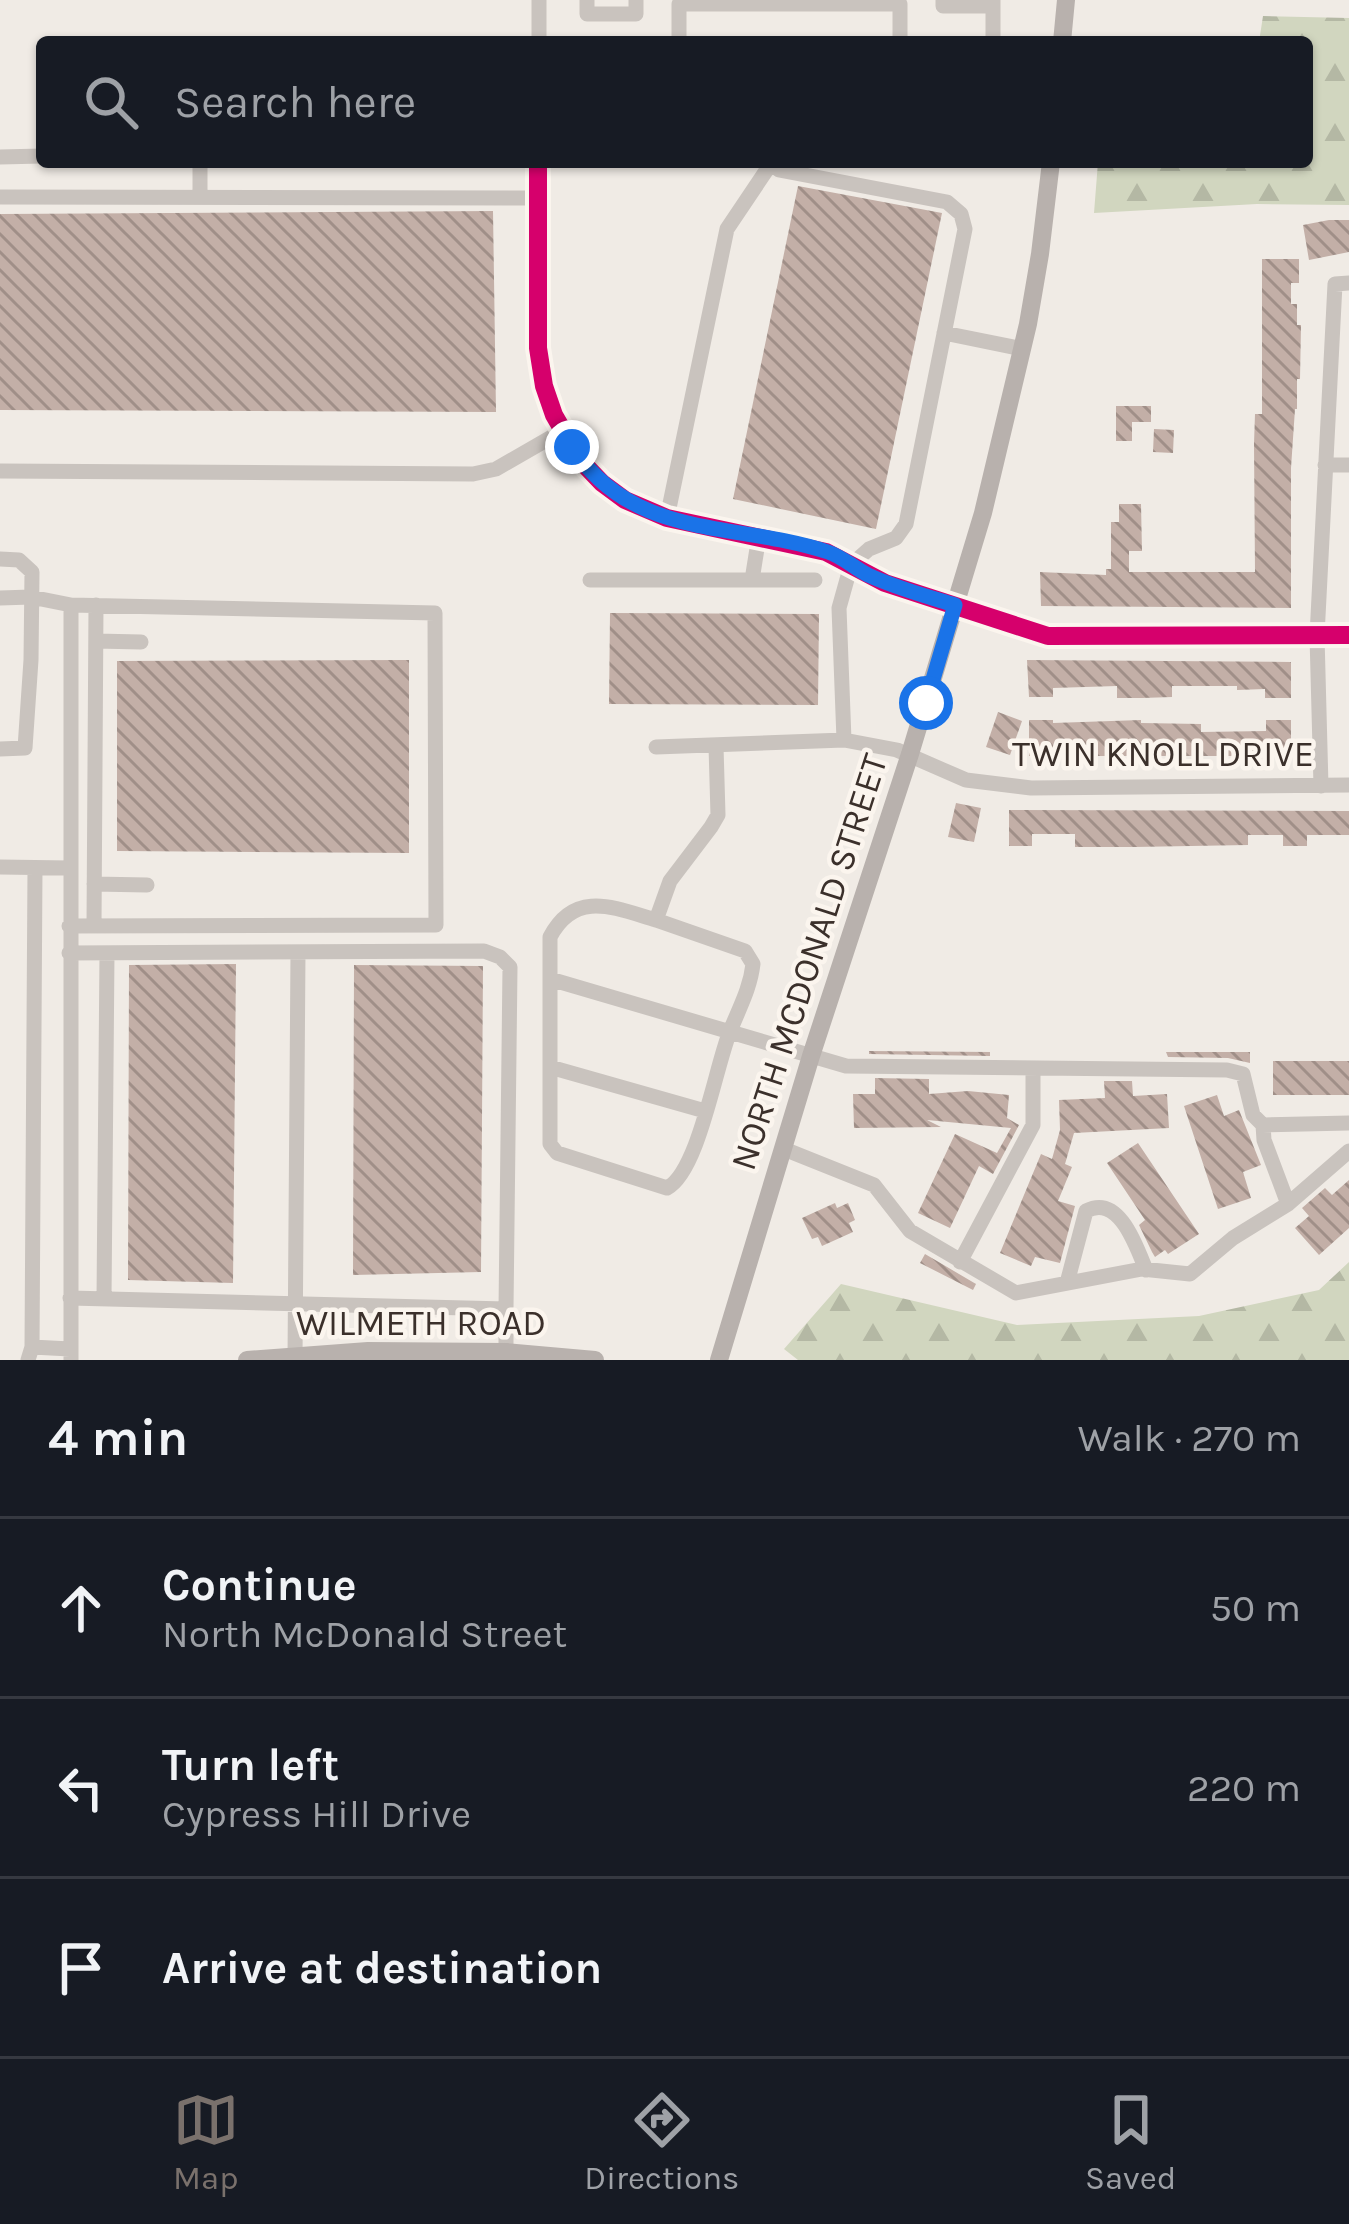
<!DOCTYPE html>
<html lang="en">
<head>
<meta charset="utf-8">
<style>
  body { margin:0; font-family:Karla,sans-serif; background:#242831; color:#f1f3f6 }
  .stop { position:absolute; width:36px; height:36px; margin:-27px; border:9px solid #1a73e8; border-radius:50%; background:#fff }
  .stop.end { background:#1a73e8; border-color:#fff; box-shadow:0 3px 12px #0008 }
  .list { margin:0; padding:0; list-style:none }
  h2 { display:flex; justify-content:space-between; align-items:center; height:156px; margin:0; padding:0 48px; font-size:51px }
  h2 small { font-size:39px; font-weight:400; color:#9ea1a6 }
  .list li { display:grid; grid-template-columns:78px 1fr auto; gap:36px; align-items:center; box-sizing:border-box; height:180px; padding:0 48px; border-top:3px solid #363941 }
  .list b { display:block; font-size:45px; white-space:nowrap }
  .list p { margin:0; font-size:39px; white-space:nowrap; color:#9ea1a6 }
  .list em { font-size:39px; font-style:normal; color:#9ea1a6 }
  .icon { flex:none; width:66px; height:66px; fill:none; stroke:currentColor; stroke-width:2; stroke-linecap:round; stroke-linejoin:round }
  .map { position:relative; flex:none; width:1349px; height:1360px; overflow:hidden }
  .search { position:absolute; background:#171b24; box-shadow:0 3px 9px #0004; left:36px; right:36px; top:36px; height:132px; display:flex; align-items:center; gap:30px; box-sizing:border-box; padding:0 42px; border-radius:12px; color:#9ea1a6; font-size:45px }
  .sheet { height:696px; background:#171b24 }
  nav { display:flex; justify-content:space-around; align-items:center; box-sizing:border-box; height:168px; border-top:3px solid #363941; background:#171b24; font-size:33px; color:#9ea1a6 }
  nav a { display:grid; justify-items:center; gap:6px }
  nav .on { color:#7a716c }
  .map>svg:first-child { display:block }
</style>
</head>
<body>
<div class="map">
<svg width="1349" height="1360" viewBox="0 0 1349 1360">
  <defs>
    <pattern id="forest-firs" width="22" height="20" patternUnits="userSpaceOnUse" patternTransform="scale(3)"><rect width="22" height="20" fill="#d1d6bf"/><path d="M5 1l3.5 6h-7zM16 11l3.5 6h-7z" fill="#b4b8a4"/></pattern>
    <pattern id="building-back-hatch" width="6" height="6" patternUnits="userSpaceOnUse" patternTransform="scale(3)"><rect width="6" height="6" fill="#c3afa7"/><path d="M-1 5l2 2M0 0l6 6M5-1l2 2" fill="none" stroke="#a08f88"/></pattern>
  </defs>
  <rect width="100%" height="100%" fill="#f0ebe5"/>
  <path fill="url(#forest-firs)" d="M1263 16 1349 18V205L1257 204 1094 213 1098 162H1307V42H1259Z
    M1349 1262V1360H798L784 1349 841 1284 1017 1325 1199 1316 1319 1290Z"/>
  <path fill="url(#building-back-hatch)" d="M798 186 942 213 876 529 733 499Z
    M493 211 496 412 0 410V214Z
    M1329 220H1349V252L1309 260 1303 225Z
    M1262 259H1299V283H1291V304H1297V325H1301L1300 379H1297V409H1295L1291 468V608L1041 606 1040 572 1106 575V569H1111V522H1119V504H1141L1142 551H1129V572H1255L1254 444 1255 414H1262Z
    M1116 406H1151V422H1132V441H1116Z
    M1154 429 1174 430 1173 453 1153 452Z
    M610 613 819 614 818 705 609 704Z
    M409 660V853L117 851V661Z
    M1027 660 1291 662V698H1265V689L1237 690V686H1172V697L1142 698H1117V686L1053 688V697H1029Z
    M998 712 1022 721 1010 755 986 747Z
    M1029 720H1053V723L1141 720V723L1201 724V732L1266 731V720H1291V756H1029Z
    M956 803 981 808 974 842 948 837Z
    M1009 810 1349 811V835H1307V846H1283V835H1248V845L1134 847H1075V834H1032V846H1009Z
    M236 964 233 1283 128 1280 129 965Z
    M354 965 483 966 481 1272 353 1275Z
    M869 1051 990 1052V1056L869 1054Z
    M1166 1052H1250V1063L1228 1058 1168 1057Z
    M1273 1061H1349V1095H1273Z
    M875 1078 929 1079V1094L968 1091 1009 1095 1007 1118 1019 1125 993 1174 979 1166 950 1228 918 1213 955 1134 997 1153 1011 1128 927 1120 941 1127 854 1128 853 1094H875Z
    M1104 1081H1132L1133 1096 1167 1094 1169 1128 1074 1133 1065 1164 1072 1167 1058 1201 1075 1206 1060 1263 1035 1257 1031 1266 1000 1253 1041 1154 1052 1159 1060 1130 1059 1100 1105 1098Z
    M1217 1095 1224 1116 1239 1110 1261 1165 1243 1172 1251 1198 1218 1209 1184 1106Z
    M1138 1143 1199 1234 1168 1254 1165 1250 1155 1257 1152 1252 1139 1225 1145 1220 1107 1163Z
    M1349 1180V1228L1319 1255 1295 1228 1309 1216 1302 1208 1325 1188 1332 1195Z
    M835 1203 837 1208 848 1203 855 1220 849 1223 853 1232 822 1246 818 1237 812 1239 802 1218Z
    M925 1254 976 1284 973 1290 920 1263Z"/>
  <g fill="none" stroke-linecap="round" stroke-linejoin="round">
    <path stroke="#c9c3be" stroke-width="15" d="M587 0V14H636V0
      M943 0V6H993
      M539 42V0
      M679 42V4H900V42
      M993 42V0
      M0 157 42 156
      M538 162V348L544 386 554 415 580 460 602 483 625 500 667 518 826 552 885 583 1048 636 1349 635
      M769 162 779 170 947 202 961 214 965 229 906 524 896 538 869 549 851 565 839 608 844 740 897 750 966 780 1031 788 1349 785
      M0 197 538 198
      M200 197V162
      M944 333 1023 349
      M1325 465H1349
      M0 471 473 474 496 469 562 431
      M667 518 727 229 770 165
      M0 559 19 560 32 572 31 660 25 748 0 749
      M590 580H815
      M752 580 759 536
      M0 598 31 597 71 605
      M96 641 141 642
      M656 747 844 740
      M1321 786 1317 636 1335 284 1349 283
      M0 867 69 868
      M94 884 147 885
      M656 920 745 951 753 964C750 990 738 1010 729 1034 715 1070 698 1172 667 1188L557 1153 550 1144V937C575 889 615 908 656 920L670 881 711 827 718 815 716 746
      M69 926 436 925 435 613 71 605V1360
      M94 926 96 605
      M69 953 484 951 500 957 510 967 506 1309 70 1298
      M550 979 846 1066 1227 1070 1243 1074 1253 1115 1263 1125 1349 1123
      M550 1067 705 1111
      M1263 1125 1264 1140 1288 1204
      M784 1149 874 1185 910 1231 1016 1293 1142 1269 1190 1274 1233 1238 1288 1204 1349 1151
      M960 1262 1033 1125V1068
      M1067 1283 1086 1211C1119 1194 1136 1245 1146 1270
      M104 1299 107 953
      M32 1347 70 1349
      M506 1352V1309
      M28 1360 32 1347 35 868
      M295 1360 298 952"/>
    <path stroke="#b8b1ad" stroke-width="18" d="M1062 42 1066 0
      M247 1360 368 1351 506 1352 595 1360
      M719 1360 811 1056 910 754 983 513 1028 324 1040 254 1051 162"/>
    <g stroke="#fbf5ee" stroke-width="26">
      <path id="cycleway" d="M538 162V348L544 386 554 415 580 460 602 483 625 500 667 518 826 552 885 583 1048 636 1349 635"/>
    </g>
    <use href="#cycleway" stroke="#d6006c" stroke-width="18"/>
  </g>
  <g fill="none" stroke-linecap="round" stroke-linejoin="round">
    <path stroke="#1a73e8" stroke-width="15" d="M572 447C634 541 734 521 828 552 843 557 854 568 868 575 896 588 926 596 955 605L926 703"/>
  </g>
  <g text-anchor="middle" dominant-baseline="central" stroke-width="9" stroke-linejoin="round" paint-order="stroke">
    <g font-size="36" fill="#3b302b" stroke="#fbf5ee">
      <text x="1163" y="754">TWIN KNOLL DRIVE</text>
      <text transform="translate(809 962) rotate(-72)">NORTH MCDONALD STREET</text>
      <text x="421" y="1323">WILMETH ROAD</text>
    </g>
  </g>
</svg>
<div class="stop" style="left:926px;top:703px"></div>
<div class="stop end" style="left:572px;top:447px"></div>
<div class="search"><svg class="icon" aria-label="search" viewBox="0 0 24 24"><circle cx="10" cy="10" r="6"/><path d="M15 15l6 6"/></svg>Search here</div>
</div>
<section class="sheet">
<h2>4 min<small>Walk · 270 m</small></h2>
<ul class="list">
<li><svg class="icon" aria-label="ahead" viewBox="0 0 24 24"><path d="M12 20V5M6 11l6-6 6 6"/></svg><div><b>Continue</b><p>North McDonald Street</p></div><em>50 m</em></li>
<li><svg class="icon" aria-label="left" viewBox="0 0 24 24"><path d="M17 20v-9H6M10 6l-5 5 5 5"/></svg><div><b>Turn left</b><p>Cypress Hill Drive</p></div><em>220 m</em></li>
<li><svg class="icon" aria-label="arrive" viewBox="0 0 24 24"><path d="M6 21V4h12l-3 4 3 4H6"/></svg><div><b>Arrive at destination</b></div></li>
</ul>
</section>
<nav>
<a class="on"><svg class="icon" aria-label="map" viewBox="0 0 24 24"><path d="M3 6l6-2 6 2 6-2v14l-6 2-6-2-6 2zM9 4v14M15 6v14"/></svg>Map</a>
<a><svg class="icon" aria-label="directions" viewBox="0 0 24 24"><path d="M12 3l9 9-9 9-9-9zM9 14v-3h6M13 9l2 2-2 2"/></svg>Directions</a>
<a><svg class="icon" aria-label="saved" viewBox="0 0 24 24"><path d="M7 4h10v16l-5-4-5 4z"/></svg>Saved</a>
</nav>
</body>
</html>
